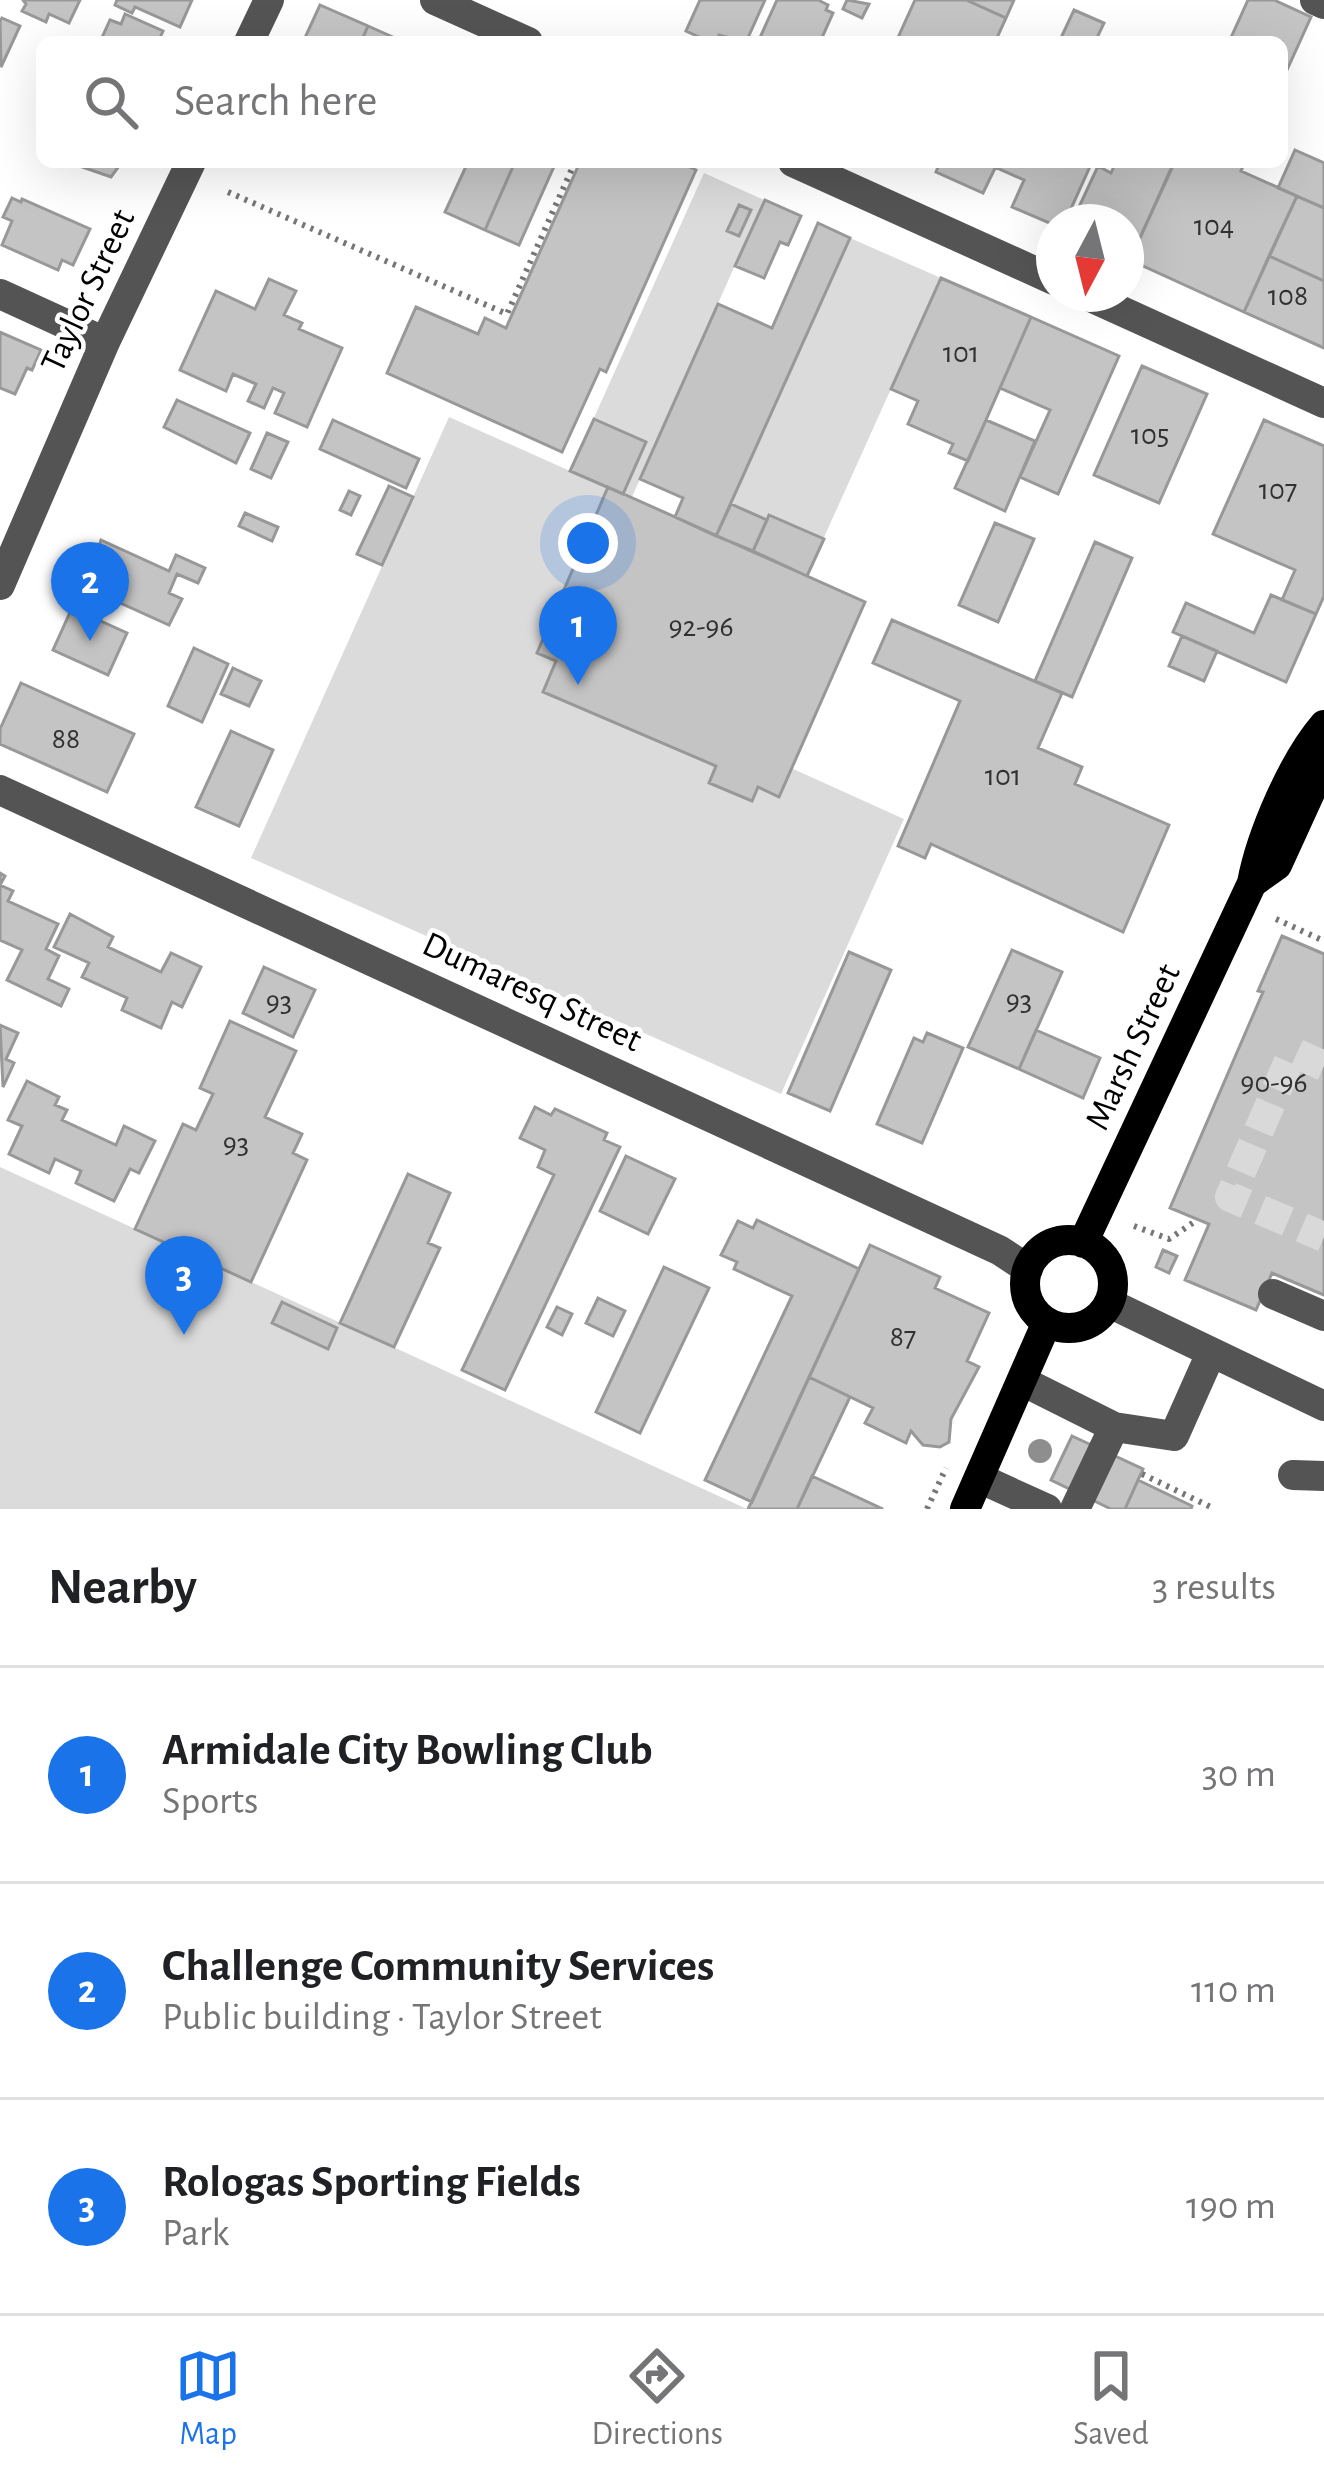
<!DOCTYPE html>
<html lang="en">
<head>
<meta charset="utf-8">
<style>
  body { margin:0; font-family:"Alegreya Sans",sans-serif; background:#f2f2f2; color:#202124 }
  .compass { position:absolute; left:1036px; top:204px; width:108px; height:108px; border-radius:50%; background:#fff; box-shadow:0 12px 48px #0002; rotate:187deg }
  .you { position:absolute; left:588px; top:543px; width:42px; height:42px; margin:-30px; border:9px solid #fff; border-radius:50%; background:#1a73e8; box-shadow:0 0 0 18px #1a73e833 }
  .badge { display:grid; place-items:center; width:78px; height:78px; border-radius:50%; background:#1a73e8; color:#fff; font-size:39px; font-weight:700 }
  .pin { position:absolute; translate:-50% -99px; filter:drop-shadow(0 3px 6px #0008) }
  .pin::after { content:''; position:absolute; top:63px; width:42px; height:36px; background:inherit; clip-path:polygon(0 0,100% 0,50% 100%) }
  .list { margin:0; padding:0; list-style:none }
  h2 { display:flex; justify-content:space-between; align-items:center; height:156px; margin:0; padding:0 48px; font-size:51px }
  h2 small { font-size:39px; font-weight:400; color:#757577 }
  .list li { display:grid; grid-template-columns:78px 1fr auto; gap:36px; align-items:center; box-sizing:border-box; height:216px; padding:0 48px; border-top:3px solid #e0e0e0 }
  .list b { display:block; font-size:45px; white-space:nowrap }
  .list p { margin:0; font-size:39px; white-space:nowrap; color:#757577 }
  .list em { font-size:39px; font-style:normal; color:#757577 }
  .icon { flex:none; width:66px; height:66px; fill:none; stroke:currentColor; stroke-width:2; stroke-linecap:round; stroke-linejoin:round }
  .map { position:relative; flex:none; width:1324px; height:1509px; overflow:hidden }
  .search { position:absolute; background:#fff; box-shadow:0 12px 48px #0002; left:36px; right:36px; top:36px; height:132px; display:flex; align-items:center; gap:30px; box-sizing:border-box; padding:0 42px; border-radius:18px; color:#757577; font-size:45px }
  .sheet { height:804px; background:#fff }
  nav { display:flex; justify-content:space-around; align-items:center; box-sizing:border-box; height:168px; border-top:3px solid #e0e0e0; background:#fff; font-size:33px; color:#757577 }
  nav a { display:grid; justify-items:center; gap:6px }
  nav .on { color:#1a73e8 }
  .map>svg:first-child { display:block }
</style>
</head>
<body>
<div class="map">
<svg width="1324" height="1509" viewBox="0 0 1324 1509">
  <rect width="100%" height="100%" fill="#fff"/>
  <path fill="#dbdbdb" d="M704 173 764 200 632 497 716 535 850 238 941 278 807 575 865 602 791 768 904 819 781 1094 251 858 449 417 570 471Z
    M0 1167 747 1509H0Z"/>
  <path fill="#c4c4c4" stroke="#989898" stroke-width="3" d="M23 0H80L69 23 49 14 46 22 22 11 26 4Z
    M117 0H192L180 27 135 7 132 13 115 5Z
    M700 0H765L746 42 719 35 716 42H710L686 31Z
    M777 0H818L828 5 826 10 833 13 820 42H758Z
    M847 0 869 4 862 18 843 9Z
    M915 0H966L1006 18 995 42H896Z
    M966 0H1014L1006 18Z
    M1248 0H1274L1311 17 1282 81V42H1229Z
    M320 5 368 26 361 42H303Z
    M1074 10 1104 23 1095 42H1059Z
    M125 14 163 31 158 42H100L110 20 121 24Z
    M2 18 20 26 1 67 0 21Z
    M368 26 404 42H361Z
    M1295 150 1324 163V208L1278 188Z
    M68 162H122L111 177Z
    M468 162H515L485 230 445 212Z
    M515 162H556L519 245 485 230Z
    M580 162H679L696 170 606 372 600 369 562 452 387 373 416 307 478 334 485 318 506 328Z
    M940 162H998L983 193 936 172Z
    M998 162H1092L1065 222H1054V225L1012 207 1024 180 995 167Z
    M1116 162H1159L1172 168 1130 260 1126 258V222H1072L1098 166 1111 173Z
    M1174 162H1245L1241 171 1297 196 1244 312 1130 260Z
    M1297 196 1324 208V281L1269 256Z
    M12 198 21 202 22 199 90 229 73 265 62 260 58 270 2 245 12 221 3 217Z
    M765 200 801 216 788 245 780 242 764 278 735 266Z
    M739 205 751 210 739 236 727 231Z
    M818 223 850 238 716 536 675 517 683 498 640 479 718 304 772 328Z
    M1269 256 1324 281V348L1244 312Z
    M941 278 1031 317 968 461 949 453 953 444 908 424 918 401 891 389Z
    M269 279 296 291 284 315 302 323 299 329 342 348 307 427 275 413 284 393 273 388 264 408 248 401 256 384 233 374 226 391 180 370 216 291 255 309Z
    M1031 317 1119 356 1058 494 1020 477 1050 410 1000 388Z
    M0 332 41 350 32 370 27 368 15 394 0 388Z
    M1142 366 1207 394 1159 503 1094 475Z
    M177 400 250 433 236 463 164 427Z
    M594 419 646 442 623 494 570 471Z
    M333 420 419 459 406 488 320 449Z
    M986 420 1035 441 1005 511 955 488Z
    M1264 420 1324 446V596L1316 614 1282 600 1295 570 1213 534Z
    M267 433 288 442 271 478 251 469Z
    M389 486 413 497 382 565 357 554Z
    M608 487 865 602 779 797 758 787 752 801 709 783 716 766 543 692 556 661 537 653Z
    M349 491 360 496 351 515 340 510Z
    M731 504 767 520 753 551 716 536Z
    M245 513 278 527 272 541 239 526Z
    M769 515 824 539 807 576 753 551Z
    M995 523 1034 539 998 622 959 605Z
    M101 540 169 571 176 555 205 568 198 583 177 574 169 593 182 599 169 625 85 587Z
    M1095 542 1132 558 1072 697 1035 681Z
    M1271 595 1316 614 1286 682 1173 632 1186 603 1254 633Z
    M72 608 127 633 108 675 53 650Z
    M892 620 1062 693 1038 748 1082 767 1075 784 1169 825 1123 932 931 844 925 858 898 846 960 701 873 663Z
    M1182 636 1217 651 1204 681 1169 666Z
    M194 648 228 664 202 722 168 706Z
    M233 668 261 681 249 706 221 694Z
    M21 683 134 734 107 792 0 744V729Z
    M231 731 273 750 239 826 196 807Z
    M0 873 5 876 0 885 13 891 8 901 58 924 46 949 59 956 48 979 69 989 61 1006 7 980 22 950 0 940Z
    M70 914 113 937 108 947 161 972 171 953 201 967 182 1007 172 1002 161 1028 122 1010 127 998 82 977 89 963 54 947Z
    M1282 936 1324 954V1295L1272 1273 1256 1310 1185 1280 1209 1224 1170 1208 1263 992 1258 991Z
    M1012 950 1062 972 1019 1069 968 1047Z
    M849 952 891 970 830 1111 788 1093Z
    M264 967 315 990 293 1037 243 1013Z
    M230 1021 296 1051 265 1117 302 1134 293 1153 307 1160 251 1282 135 1229 183 1124 196 1130 213 1094 200 1088Z
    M0 1025 18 1033 6 1059 14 1063 3 1087Z
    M1036 1030 1100 1058 1083 1098 1019 1069Z
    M927 1033 963 1048 922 1143 877 1124 914 1038 923 1042Z
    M27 1081 59 1097 55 1105 67 1110 62 1120 116 1145 124 1126 155 1141 139 1173 130 1169 114 1201 76 1183 81 1171 55 1159 49 1173 9 1154 22 1126 8 1120Z
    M535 1107 551 1115 555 1109 607 1133 604 1140 620 1147 505 1390 462 1370 554 1175 538 1167 545 1150 520 1138Z
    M626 1156 675 1179 648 1234 600 1211Z
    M408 1174 450 1193 428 1243 440 1248 394 1347 340 1323Z
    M757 1220 859 1269 752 1502 705 1480 792 1296 734 1269 737 1262 721 1255 738 1221 753 1228Z
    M870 1245 940 1277 935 1288 989 1313 967 1361 979 1367 951 1419 949 1442 940 1447 923 1445 911 1431 906 1443 865 1423 873 1408 809 1377Z
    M1163 1250 1177 1256 1169 1273 1156 1267Z
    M664 1267 709 1288 640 1433 596 1412Z
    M598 1298 625 1311 613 1336 586 1323Z
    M282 1302 337 1328 328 1349 272 1323Z
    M557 1307 572 1314 562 1335 547 1327Z
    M809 1377 850 1397 797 1509H748Z
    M1072 1436 1143 1469 1125 1509H1111L1051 1480Z
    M812 1476 883 1509H797Z
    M1138 1480 1192 1506 1191 1509H1125Z"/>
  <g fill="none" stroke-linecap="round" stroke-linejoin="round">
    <path stroke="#d9d9d9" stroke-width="30" stroke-dasharray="30 15" stroke-linecap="butt" d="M1324 1066 1293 1052 1230 1197 1324 1237"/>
    <path stroke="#767676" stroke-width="6" stroke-dasharray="3 6" stroke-linecap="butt" d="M228 192 507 314 575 162
      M1276 919 1324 941
      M1134 1226 1169 1239 1197 1220
      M1142 1474 1215 1509
      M927 1509 946 1468"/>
    <path stroke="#545454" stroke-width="30" d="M435 0 528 42
      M1315 0 1324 4
      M249 42 269 0
      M793 162 1054 280
      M0 294 105 342
      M1084 294 1324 403
      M0 585 105 342 191 162
      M0 790 999 1250 1028 1269
      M1273 1294 1324 1316
      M1109 1303 1324 1406
      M1022 1381 1114 1427
      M1293 1475 1324 1476
      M979 1478 1047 1509
      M1075 1509 1114 1427 1174 1436 1211 1353"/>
    <path stroke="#000" stroke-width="30" d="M1252 883 1277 865 1324 762
      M1025 1284a44 44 0 1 1 88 0a44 44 0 1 1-88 0Z
      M1083 1243 1252 883C1261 835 1293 761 1324 725
      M965 1509 1047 1322"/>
  </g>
  <circle fill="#8e8e8e" cx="1040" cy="1451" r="12"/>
  <g text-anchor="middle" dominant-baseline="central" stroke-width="9" stroke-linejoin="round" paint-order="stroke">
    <g font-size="30" fill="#313131">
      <text x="1214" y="226">104</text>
      <text x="1288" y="296">108</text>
      <text x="961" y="353">101</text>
      <text x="1150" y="435">105</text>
      <text x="1278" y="490">107</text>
      <text x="701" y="627">92-96</text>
      <text x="66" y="739">88</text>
      <text x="1003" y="776">101</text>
      <text x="1019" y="1001">93</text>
      <text x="279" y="1002">93</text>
      <text x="1274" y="1083">90-96</text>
      <text x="236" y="1144">93</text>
      <text x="903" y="1337">87</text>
    </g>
    <g font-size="36" fill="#000" stroke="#fff">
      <text transform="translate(88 291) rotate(-65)">Taylor Street</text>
      <text transform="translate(532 992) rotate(25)">Dumaresq Street</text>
      <text transform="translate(1133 1047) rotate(-65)">Marsh Street</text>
    </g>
  </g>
</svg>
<svg class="compass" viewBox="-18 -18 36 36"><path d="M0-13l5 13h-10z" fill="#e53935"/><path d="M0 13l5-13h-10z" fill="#757577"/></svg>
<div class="you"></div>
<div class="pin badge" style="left:578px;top:685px">1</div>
<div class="pin badge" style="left:90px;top:641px">2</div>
<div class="pin badge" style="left:184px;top:1335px">3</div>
<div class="search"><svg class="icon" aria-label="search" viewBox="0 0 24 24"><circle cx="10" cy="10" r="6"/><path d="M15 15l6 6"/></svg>Search here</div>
</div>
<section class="sheet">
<h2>Nearby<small>3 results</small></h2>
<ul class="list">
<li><span class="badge">1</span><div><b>Armidale City Bowling Club</b><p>Sports</p></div><em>30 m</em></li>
<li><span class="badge">2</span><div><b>Challenge Community Services</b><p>Public building · Taylor Street</p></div><em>110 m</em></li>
<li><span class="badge">3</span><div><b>Rologas Sporting Fields</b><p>Park</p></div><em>190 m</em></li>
</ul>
</section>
<nav>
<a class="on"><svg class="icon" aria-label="map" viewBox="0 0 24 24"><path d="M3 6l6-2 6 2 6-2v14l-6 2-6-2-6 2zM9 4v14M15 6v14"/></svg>Map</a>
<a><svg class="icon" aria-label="directions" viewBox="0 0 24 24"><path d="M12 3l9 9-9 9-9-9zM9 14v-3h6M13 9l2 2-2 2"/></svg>Directions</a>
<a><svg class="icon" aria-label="saved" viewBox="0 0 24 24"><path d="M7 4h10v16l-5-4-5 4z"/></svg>Saved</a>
</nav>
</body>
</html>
